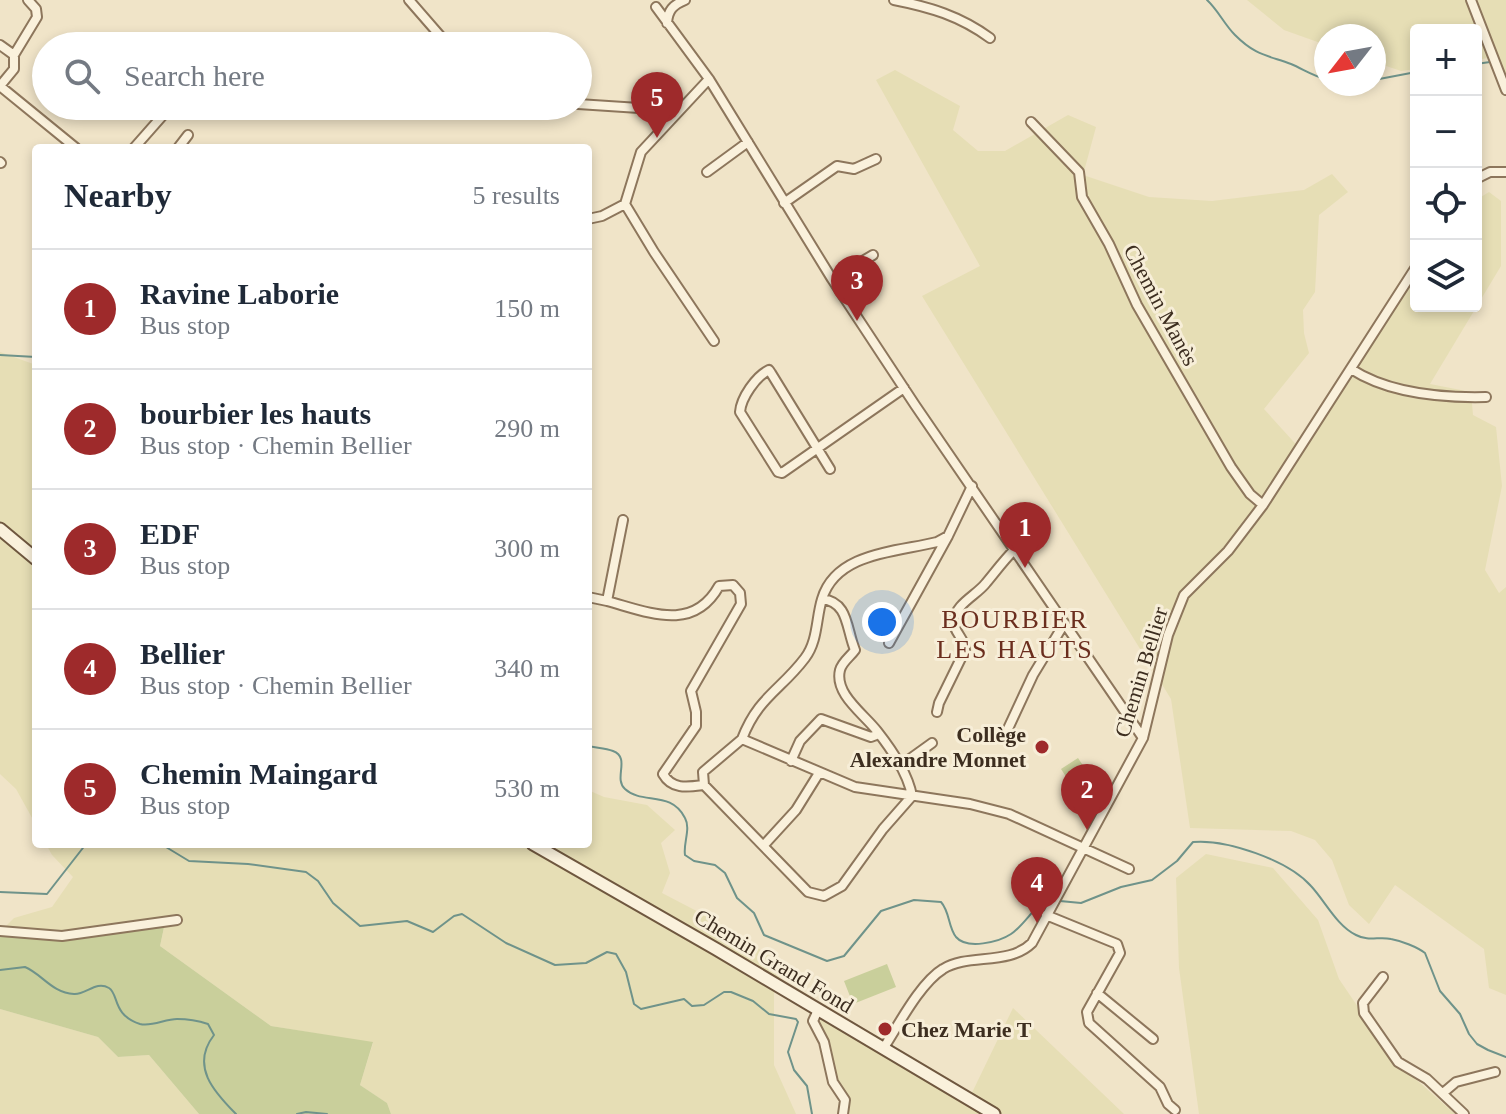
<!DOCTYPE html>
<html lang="en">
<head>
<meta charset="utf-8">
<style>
  body { margin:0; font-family:Georgia,serif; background:#f2f2f3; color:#1f2937 }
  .controls { position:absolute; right:24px; top:24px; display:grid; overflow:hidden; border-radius:8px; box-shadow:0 4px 12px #0003 }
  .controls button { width:72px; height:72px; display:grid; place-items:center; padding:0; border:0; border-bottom:2px solid #e0e1e3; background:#fff; color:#1f2937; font:40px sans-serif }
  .compass { position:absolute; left:1314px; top:24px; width:72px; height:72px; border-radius:50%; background:#fff; box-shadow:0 4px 12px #0003; rotate:239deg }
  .you { position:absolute; left:882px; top:622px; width:28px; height:28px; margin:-20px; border:6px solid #fff; border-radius:50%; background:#1a73e8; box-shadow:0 0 0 12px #1a73e833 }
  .badge { display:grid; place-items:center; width:52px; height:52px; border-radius:50%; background:#9e2a2b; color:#fff; font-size:26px; font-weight:700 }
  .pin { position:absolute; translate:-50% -66px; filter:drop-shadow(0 2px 4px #0008) }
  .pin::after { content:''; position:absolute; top:42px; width:28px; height:24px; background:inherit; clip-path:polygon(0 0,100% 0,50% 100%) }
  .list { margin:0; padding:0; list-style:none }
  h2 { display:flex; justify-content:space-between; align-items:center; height:104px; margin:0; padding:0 32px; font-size:34px }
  h2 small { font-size:26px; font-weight:400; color:#747a83 }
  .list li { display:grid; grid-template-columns:52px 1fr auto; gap:24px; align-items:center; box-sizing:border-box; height:120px; padding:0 32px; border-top:2px solid #e0e1e3 }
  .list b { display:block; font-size:30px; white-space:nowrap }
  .list p { margin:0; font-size:26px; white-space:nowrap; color:#747a83 }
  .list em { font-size:26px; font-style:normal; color:#747a83 }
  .icon { flex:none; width:44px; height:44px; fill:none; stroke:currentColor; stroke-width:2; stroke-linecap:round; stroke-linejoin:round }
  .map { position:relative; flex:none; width:1506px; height:1114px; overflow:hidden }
  .search { position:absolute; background:#fff; box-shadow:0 4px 12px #0003; left:32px; top:32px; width:560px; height:88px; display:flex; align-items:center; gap:20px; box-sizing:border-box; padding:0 28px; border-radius:44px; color:#747a83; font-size:30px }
  .panel { position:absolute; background:#fff; box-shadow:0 4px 12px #0003; left:32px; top:144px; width:560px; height:704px; border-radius:8px }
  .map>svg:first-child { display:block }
</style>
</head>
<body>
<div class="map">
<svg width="1506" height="1114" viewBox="0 0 1506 1114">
  <rect width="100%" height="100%" fill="#f0e4c8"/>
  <path fill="#e6deb5" d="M1247 0H1506V88L1499 56 1476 60V30H1416V69L1401 71 1374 62V36H1326V45L1284 30Z
    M895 70 960 106 953 130 978 151H1005L1068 115 1096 127 1083 175 1149 197 1212 201 1304 190 1332 174 1348 192 1319 215 1315 292 1303 310 1304 333 1309 353 1264 409 1302 451 1416 273V306H1476V200L1489 192 1501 201V266L1430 384 1471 392 1473 415 1496 427 1502 486 1485 570 1499 593 1506 587V995L1489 988 1484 949 1395 885 1369 924 1349 905 1332 860 1315 840 1291 831 1190 828 1171 699 922 296 980 266 876 80Z
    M0 352 36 365V825L16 789 0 774Z
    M588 790 604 797 647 805 675 830 661 843 670 873 662 893 737 932 784 968 774 988V1065L796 1114H391L387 1103 360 1085 373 1043 271 1026 160 946 166 919 49 933 6 926 14 918 52 907 73 877 52 855 46 844H588Z
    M1206 854 1273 868 1318 920 1339 979 1394 1060 1455 1114H1199L1179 968 1176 878Z
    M1013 1008 1124 1114H846L834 1076 830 1049 819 1027 821 1016 967 1103Z
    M0 1009 98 1037 118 1057 149 1055 199 1114H0Z"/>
  <path fill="#c9cf9b" d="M1078 758 1100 791 1083 803 1061 769Z
    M166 918 160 946 271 1026 373 1042 360 1085 387 1103 391 1114H199L149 1055 118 1057 98 1037 0 1009V928L6 926 49 933Z
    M887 964 896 987 853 1004 844 981Z"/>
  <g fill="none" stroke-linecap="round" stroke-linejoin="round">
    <path stroke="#6f938a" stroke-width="2" d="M1207 0C1218 10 1224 24 1235 35 1255 55 1266 55 1291 64 1303 69 1313 76 1326 79
      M1476 64 1490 62
      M1374 80 1416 72
      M0 355 36 357
      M588 746C596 748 605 748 613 751 631 758 613 778 625 789 642 805 671 790 685 818 691 829 683 843 685 855L694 861 715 865 725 873 737 898 754 913 764 935 827 961 844 956 881 911 914 900 941 902C950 912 948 927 956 937 967 950 999 942 1011 934 1022 927 1031 912 1042 902
      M161 844 189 861 248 864 306 872 318 881 333 903 360 926 407 921 433 932 454 916 462 914 506 943 555 965 586 963 607 952 616 954 626 972 634 1004 641 1009 684 999 692 1006 704 1005 724 992H731L753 1001 769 1014 796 1019 798 1022 788 1052 794 1070 807 1086 812 1114
      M0 892 47 894 86 844
      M1060 901 1081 903 1121 887 1152 880 1177 861 1193 842C1226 839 1288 860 1311 886 1325 901 1337 926 1356 935 1369 942 1379 936 1391 939 1402 941 1417 947 1425 953L1440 991 1460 1014 1469 1034 1477 1044 1488 1050 1506 1057
      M0 970 25 967C42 974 52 993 74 994 86 995 96 980 109 988 119 994 112 1015 140 1024 152 1027 165 1019 177 1019 187 1019 199 1021 208 1024L214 1035C190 1066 214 1092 236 1114
      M297 1114 306 1112 327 1114"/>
    <g stroke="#8d765c" stroke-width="12">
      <path id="street" d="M409 0 449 46
        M894 0C930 7 960 16 990 38
        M1471 0 1506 90
        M656 7 709 79 832 279 915 405 1143 738
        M667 23C668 10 673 5 685 0
        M0 45 14 55
        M0 86 14 69V55L37 17 36 9 28 0
        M0 86 76 148
        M578 104 639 108 647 111 663 127
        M1031 122 1079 172 1082 197 1109 244 1137 305 1231 467 1250 494 1263 505
        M134 148 171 106
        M178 148 188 135
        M0 162 1 163
        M707 172 748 142
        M1476 179 1490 172H1506
        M784 203 837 166 854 169 876 159
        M625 204 654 252 714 341
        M588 219 602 216 625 204 641 152 709 79
        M832 279 873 255
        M1351 369C1388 393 1442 398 1486 397
        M830 469 771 373 769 370C756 376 741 398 740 412L778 472 782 473 904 388
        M588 597 607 601 623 520
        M607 601C648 612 693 633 719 586L733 585 740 593 741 604 691 691 696 712V726L663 774C672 790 688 787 704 785
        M889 643 948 536 972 486
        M937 712 939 703 965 650C965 638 953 632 954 621 955 604 977 595 986 583 996 571 1004 560 1015 549
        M1006 733 1033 675 1064 624
        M742 739 703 772 704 785 808 892 824 896 842 886 883 829 912 796C908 773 892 750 877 731 864 714 834 694 840 670 842 662 850 657 855 650 846 629 849 602 822 599
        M742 739 855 787 970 804 1009 814 1129 869
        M742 739C758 697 781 690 805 658 818 641 816 618 822 599 836 552 897 552 937 542L948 536
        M791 761 800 741 821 719 871 737 879 734
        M900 766 932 743
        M764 845 796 810 819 773
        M1046 915 1117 944 1120 953 1087 1012 1089 1023 1160 1087 1168 1104 1175 1110
        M0 931 62 936 177 920
        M1383 977 1363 1003 1364 1013 1398 1062 1427 1079 1464 1114
        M1097 993 1153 1039
        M818 1010 813 1021 824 1042 833 1082 845 1100 843 1114
        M883 1049C898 1026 920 983 943 969 968 953 1009 966 1032 943L1143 738 1168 635 1184 595 1228 551 1263 505 1416 267
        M1443 1093 1456 1082 1495 1072"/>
    </g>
    <g stroke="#6f573f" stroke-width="15">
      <path id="secondary" d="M0 529 36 559
        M533 844 716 949 994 1114"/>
    </g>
    <use href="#street" stroke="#faf1dc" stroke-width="8"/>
    <use href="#secondary" stroke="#faf1dc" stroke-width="11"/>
  </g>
  <g fill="#9e2a2b" stroke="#f7eed8" stroke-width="3">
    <circle cx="1042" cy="747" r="8"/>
    <circle cx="885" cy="1029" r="8"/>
  </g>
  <g text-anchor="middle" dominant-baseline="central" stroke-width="6" stroke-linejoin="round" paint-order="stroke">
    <g font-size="22" fill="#3d2e20" stroke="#f7eed8">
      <text transform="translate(1161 305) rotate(62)">Chemin Manès</text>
      <text transform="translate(1141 672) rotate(-73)">Chemin Bellier</text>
      <text transform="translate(774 961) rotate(31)">Chemin Grand Fond</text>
    </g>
    <g font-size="22" font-weight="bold" fill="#3d2e20" stroke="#f7eed8" text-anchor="end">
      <text x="1026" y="734">Collège<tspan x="1026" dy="25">Alexandre Monnet</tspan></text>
      <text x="901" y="1029" text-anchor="start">Chez Marie T</text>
    </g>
    <g font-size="26" letter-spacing="2" fill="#6b2e1e" stroke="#f7eed8">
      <text x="1015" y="619">BOURBIER<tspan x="1015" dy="30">LES HAUTS</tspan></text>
    </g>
  </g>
</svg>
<div class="controls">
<button>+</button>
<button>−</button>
<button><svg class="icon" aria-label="locate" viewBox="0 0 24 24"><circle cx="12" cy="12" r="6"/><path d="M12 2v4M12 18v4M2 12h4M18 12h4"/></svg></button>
<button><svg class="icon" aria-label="layers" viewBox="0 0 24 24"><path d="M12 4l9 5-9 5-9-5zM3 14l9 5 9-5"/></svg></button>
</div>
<svg class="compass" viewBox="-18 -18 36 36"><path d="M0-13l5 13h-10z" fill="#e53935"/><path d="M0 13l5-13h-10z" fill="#747a83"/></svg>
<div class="you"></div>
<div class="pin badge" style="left:1025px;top:568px">1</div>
<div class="pin badge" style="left:1087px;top:830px">2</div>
<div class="pin badge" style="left:857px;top:321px">3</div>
<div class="pin badge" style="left:1037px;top:923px">4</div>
<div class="pin badge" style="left:657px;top:138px">5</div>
<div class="search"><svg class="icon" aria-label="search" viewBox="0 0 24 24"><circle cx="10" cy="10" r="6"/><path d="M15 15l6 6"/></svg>Search here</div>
<section class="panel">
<h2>Nearby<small>5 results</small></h2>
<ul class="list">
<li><span class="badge">1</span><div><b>Ravine Laborie</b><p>Bus stop</p></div><em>150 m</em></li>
<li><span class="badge">2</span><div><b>bourbier les hauts</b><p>Bus stop · Chemin Bellier</p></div><em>290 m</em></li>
<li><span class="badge">3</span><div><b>EDF</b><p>Bus stop</p></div><em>300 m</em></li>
<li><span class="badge">4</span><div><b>Bellier</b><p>Bus stop · Chemin Bellier</p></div><em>340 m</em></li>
<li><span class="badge">5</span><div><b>Chemin Maingard</b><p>Bus stop</p></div><em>530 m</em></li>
</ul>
</section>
</div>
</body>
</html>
